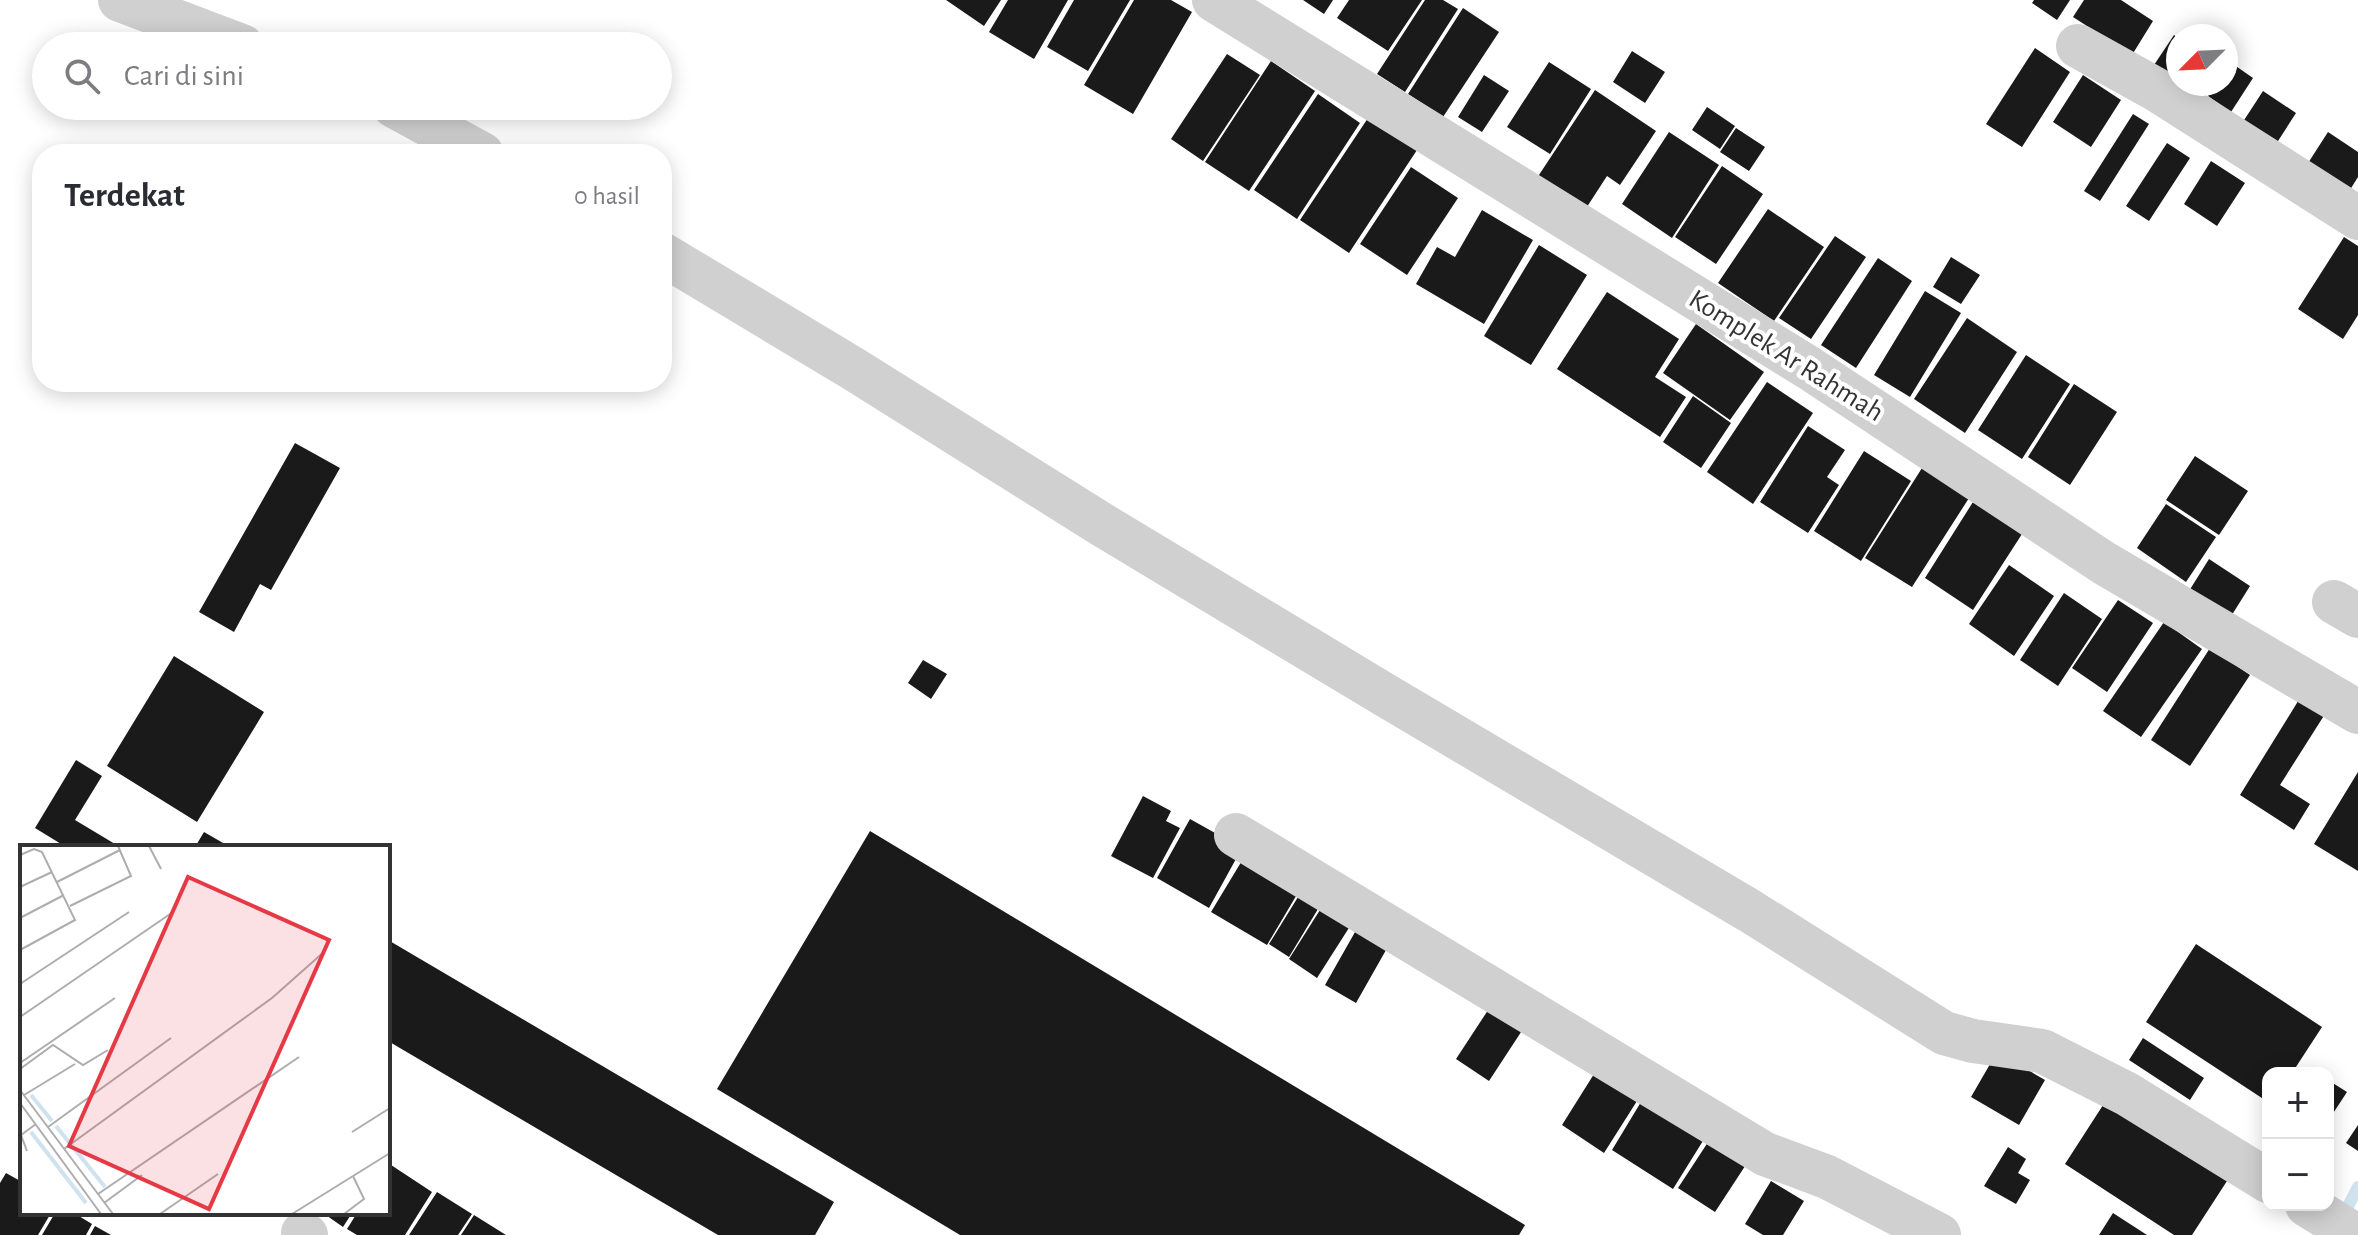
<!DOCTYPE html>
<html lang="id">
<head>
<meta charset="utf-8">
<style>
  body { margin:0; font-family:"Alegreya Sans",sans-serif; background:#f7f7f7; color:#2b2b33 }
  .controls { position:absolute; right:24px; bottom:24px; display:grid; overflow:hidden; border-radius:16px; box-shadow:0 4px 20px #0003 }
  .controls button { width:72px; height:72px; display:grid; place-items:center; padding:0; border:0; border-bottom:2px solid #e1e1e2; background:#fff; color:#2b2b33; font:40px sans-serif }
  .compass { position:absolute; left:2166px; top:24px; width:72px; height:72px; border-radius:50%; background:#fff; box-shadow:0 4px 20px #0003; rotate:246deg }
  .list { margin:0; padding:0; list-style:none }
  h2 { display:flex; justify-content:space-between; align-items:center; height:104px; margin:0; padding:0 32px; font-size:34px }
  h2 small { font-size:26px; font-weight:400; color:#7c7c81 }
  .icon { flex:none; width:44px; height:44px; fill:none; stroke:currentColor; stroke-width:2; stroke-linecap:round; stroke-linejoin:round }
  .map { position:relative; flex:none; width:2358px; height:1235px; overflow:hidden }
  .search { position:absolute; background:#fff; box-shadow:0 4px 20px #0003; left:32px; top:32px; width:640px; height:88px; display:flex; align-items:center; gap:20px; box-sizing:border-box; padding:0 28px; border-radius:44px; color:#7c7c81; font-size:30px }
  .panel { position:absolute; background:#fff; box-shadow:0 4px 20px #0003; left:32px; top:144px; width:640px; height:248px; border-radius:32px }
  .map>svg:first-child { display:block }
</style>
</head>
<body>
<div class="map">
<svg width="2358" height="1235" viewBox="0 0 2358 1235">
  <rect width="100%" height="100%" fill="#fff"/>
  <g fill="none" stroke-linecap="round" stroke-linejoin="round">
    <path stroke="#cfe2ee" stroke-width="12" d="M2341 1220 2358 1187"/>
  </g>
  <path fill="#1a1a1a" d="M946 0H1001L984 26Z
    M1008 0H1068L1034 59 989 32Z
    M1074 0H1130L1088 71 1047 47Z
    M1134 0H1171L1192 12 1133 114 1084 85Z
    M1303 0H1333L1324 14Z
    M1349 0H1422L1388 51 1337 18Z
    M1425 0H1443L1458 9 1405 92 1377 74Z
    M2034 0H2070L2057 20 2032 3Z
    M2084 0H2121L2153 21 2132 55 2073 17Z
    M1463 8 1499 32 1443 117 1408 94Z
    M2174 35 2178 38V84H2198L2192 94 2152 68Z
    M2035 48 2070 72 2022 147 1986 124Z
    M1632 51 1665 72 1645 103 1613 82Z
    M1227 54 1260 75 1203 161 1171 139Z
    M1271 61 1315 91 1249 191 1205 162Z
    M1549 62 1591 89 1550 154 1507 127Z
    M2230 62 2253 78 2231 112 2208 96 2216 84H2226V68Z
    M1484 75 1509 91 1482 132 1458 117Z
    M2083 75 2121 100 2091 147 2053 122Z
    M1595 90 1656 131 1620 185 1607 176 1583 213 1535 181Z
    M2263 91 2296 113 2271 152 2237 131Z
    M1318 94 1360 123 1297 219 1254 190Z
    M1707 107 1735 126 1720 149 1692 130Z
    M2133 114 2149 124 2100 201 2084 191Z
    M1368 118 1417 150 1349 253 1300 220Z
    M1736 128 1765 147 1749 171 1720 152Z
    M1669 132 1719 165 1672 238 1622 204Z
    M2328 132 2358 152V177L2343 201 2301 174Z
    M2167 143 2190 158 2149 221 2126 206Z
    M2211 161 2245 183 2217 226 2184 204Z
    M1722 166 1763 194 1716 264 1675 237Z
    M1411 167 1458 198 1407 275 1360 244Z
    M1768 209 1824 247 1774 321 1718 283Z
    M1482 210 1533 240 1484 324 1416 284 1437 247 1455 257Z
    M1835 236 1866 257 1811 339 1779 318Z
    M2344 237 2358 246V315L2343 339 2298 309Z
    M1539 245 1587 275 1531 365 1484 336Z
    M1951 257 1980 275 1961 304 1933 287Z
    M1878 258 1912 281 1856 368 1821 345Z
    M1925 291 1961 313 1910 397 1874 375Z
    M1607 292 1679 339 1655 377 1686 397 1660 437 1557 369Z
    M1967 318 2017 352 1965 433 1914 399Z
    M1696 324 1764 372 1730 420 1663 373Z
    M2026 355 2070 384 2022 459 1978 430Z
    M1767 382 1813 413 1753 504 1707 472Z
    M2074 384 2117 412 2070 485 2028 457Z
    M1693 396 1731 423 1701 468 1663 442Z
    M1808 426 1845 450 1827 477 1839 485 1808 533 1760 502Z
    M295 443 340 468 271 590 260 584 234 632 199 612Z
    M1864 451 1911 481 1861 561 1814 531Z
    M2195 456 2248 491 2219 535 2166 500Z
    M1922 468 1969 498 1912 587 1865 558Z
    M1973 502 2022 534 1973 610 1925 578Z
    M2166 504 2216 537 2186 582 2137 548Z
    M2209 559 2250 586 2225 626 2184 599Z
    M2009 565 2054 596 2014 656 1969 624Z
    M2064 593 2102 619 2058 686 2020 660Z
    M2118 600 2153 623 2107 692 2072 668Z
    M2164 622 2202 649 2141 737 2103 711Z
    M2210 648 2250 675 2190 766 2151 740Z
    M174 656 264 712 197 822 107 766Z
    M923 660 947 674 931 699 908 683Z
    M2300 698 2325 714 2280 785 2310 804 2294 830 2240 795Z
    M76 760 102 776 75 820 120 847H66L35 828Z
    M2358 772V871L2314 844Z
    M1143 796 1171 811 1166 821 1180 828 1153 878 1111 856Z
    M1190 819 1242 848 1209 908 1157 878Z
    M870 831 1525 1225 1519 1235H960L717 1089Z
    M204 832 230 847H195Z
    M1246 854 1302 886 1267 945 1211 912Z
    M1298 897 1318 909 1289 957 1269 944Z
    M1325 902 1354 920 1317 978 1289 959Z
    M1359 925 1390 943 1356 1003 1325 985Z
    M388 940 834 1202 815 1235H718L388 1041Z
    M2196 944 2322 1027 2292 1073H2268V1102L2146 1022Z
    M1494 1001 1527 1023 1489 1081 1456 1059Z
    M2143 1038 2204 1078 2190 1100 2129 1060Z
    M1997 1052 2045 1080 2019 1125 1971 1097Z
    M1594 1074 1637 1101 1604 1153 1562 1125Z
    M2328 1080 2347 1092 2328 1121Z
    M1644 1097 1706 1136 1673 1189 1612 1150Z
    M2105 1102 2227 1181 2192 1235H2174L2065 1164Z
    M2358 1125V1151L2346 1143Z
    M1714 1133 1751 1157 1715 1212 1678 1188Z
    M2008 1147 2026 1159 2018 1173 2030 1180 2016 1204 1984 1186Z
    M388 1163 432 1192 405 1235H357L347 1229 357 1213H388Z
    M6 1173 22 1182V1213H51L38 1235H0V1183Z
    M1771 1181 1804 1201 1783 1235H1763L1745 1224Z
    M437 1192 472 1214 458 1235H409Z
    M55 1213H74L92 1224 86 1235H42Z
    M323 1213H352L343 1227Z
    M2113 1213 2147 1235H2099Z
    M474 1215 506 1235H461Z
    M95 1226 111 1235H90Z"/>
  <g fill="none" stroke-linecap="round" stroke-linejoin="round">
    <path stroke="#d0d0d0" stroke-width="44" d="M120 0 242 46
      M1214 0 1809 368 2104 563 2358 712
      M2078 46 2157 90 2358 218
      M394 106 482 154
      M662 254 852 368 1101 524 1385 695 1750 911 1944 1033 1973 1041 2042 1051 2127 1094 2268 1181
      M2334 602 2358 616
      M1236 835 1765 1154 1827 1177 1939 1235
      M2307 1205 2355 1235
      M303 1233 306 1235"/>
  </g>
  <g text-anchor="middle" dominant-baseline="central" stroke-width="8" stroke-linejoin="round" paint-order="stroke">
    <g font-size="28" fill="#333" stroke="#fff">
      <text transform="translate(1786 356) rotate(32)">Komplek Ar Rahmah</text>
    </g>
  </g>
  <g transform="translate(20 845)">
    <rect width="370" height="370" fill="#fff"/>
    <path fill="none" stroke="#cfe2ee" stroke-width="4" d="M11 250 32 276M36 281 85 342M11 287 66 358"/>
    <path fill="none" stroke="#adadad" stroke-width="2" d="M129 1 141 24M0 10 14 4 22 7 55 75 0 105M37 37 100 5M0 42 32 27M50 61 111 31 98 1M0 73 44 50M0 139 109 67M0 172 153 67M0 218 95 153M0 224 33 200 63 220 88 205M0 245 93 369M4 250 55 219M0 258 81 369M28 282 151 193M332 287 370 263M44 304 252 153 305 106M7 306 1 290 16 279M78 349 279 212M84 358 122 330M140 369 198 329M272 369 370 308M324 369 344 354 333 331"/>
    <path fill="#e63946" fill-opacity="0.15" stroke="#e63946" stroke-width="4" d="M168 32 309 95 189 364 49 301Z"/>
    <rect width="370" height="370" fill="none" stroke="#333" stroke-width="4"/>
  </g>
</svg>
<div class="controls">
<button>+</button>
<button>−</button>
</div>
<svg class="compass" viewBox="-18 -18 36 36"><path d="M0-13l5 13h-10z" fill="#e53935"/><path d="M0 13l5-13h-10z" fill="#7c7c81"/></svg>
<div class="search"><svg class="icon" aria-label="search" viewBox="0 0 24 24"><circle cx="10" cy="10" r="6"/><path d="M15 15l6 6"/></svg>Cari di sini</div>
<section class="panel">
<h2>Terdekat<small>0 hasil</small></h2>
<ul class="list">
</ul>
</section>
</div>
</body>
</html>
